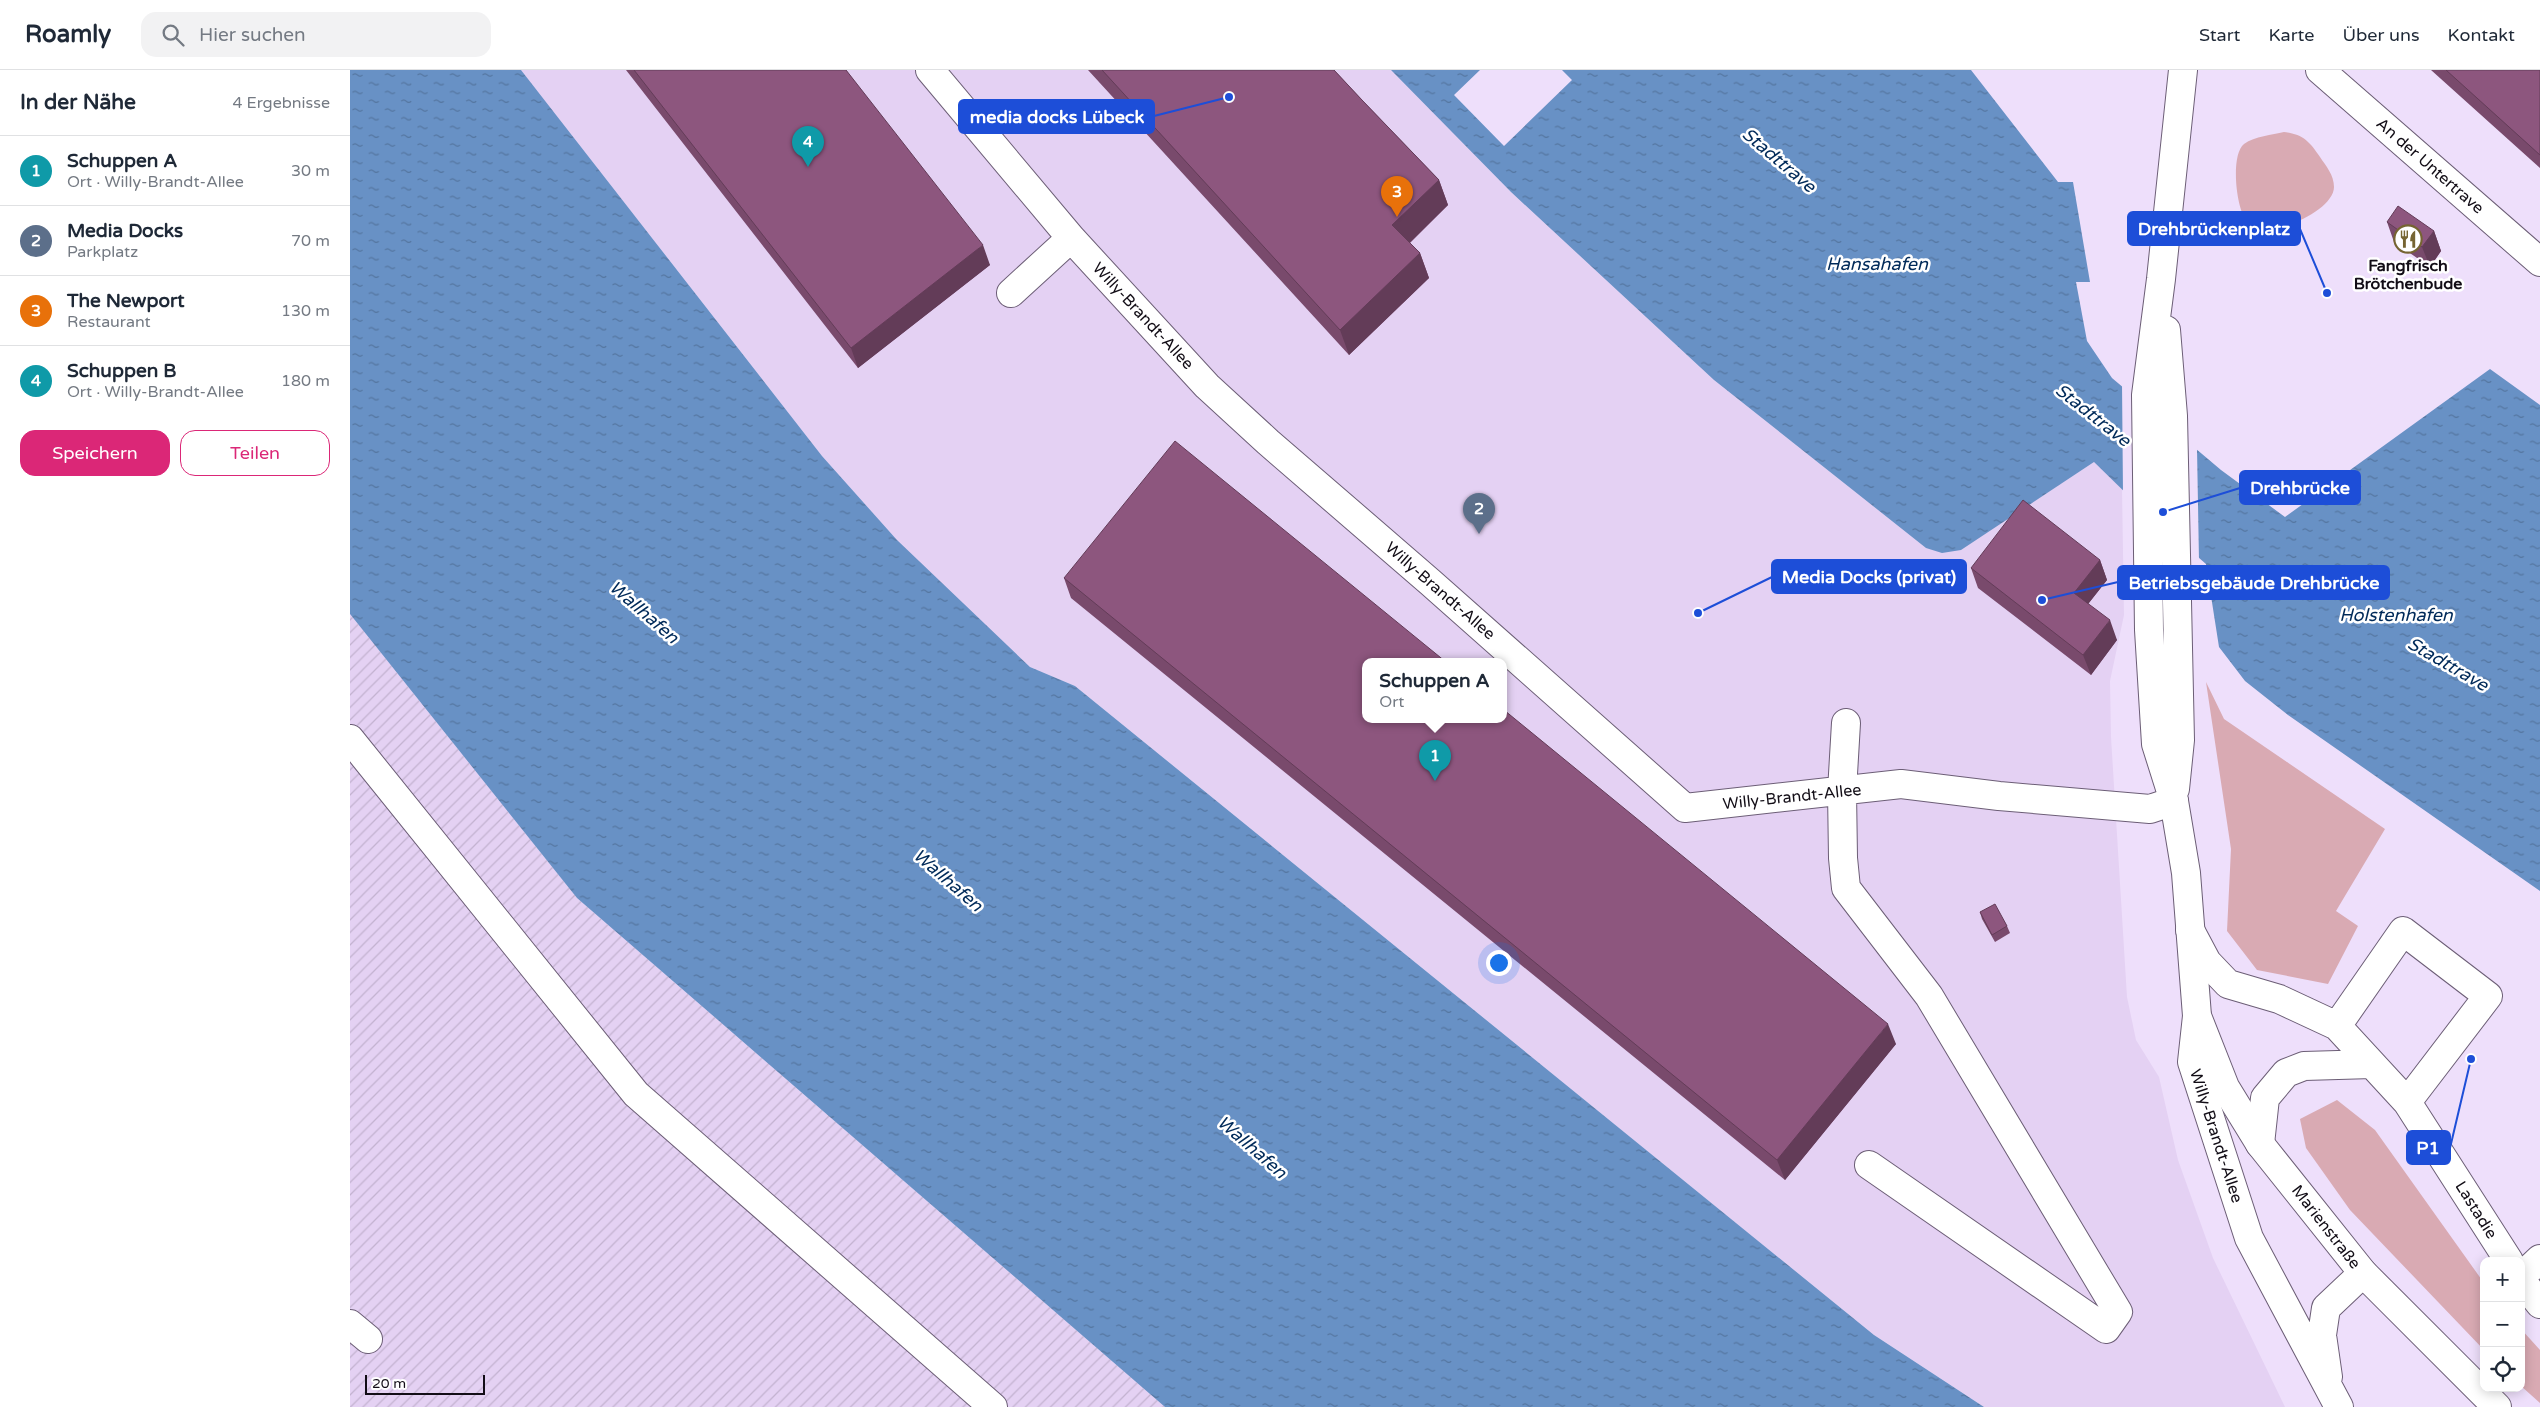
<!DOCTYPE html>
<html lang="de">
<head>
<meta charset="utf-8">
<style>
  body { margin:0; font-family:"Varela Round",sans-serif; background:#f2f2f3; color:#1f2937 }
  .controls { position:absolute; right:15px; bottom:15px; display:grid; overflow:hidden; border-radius:10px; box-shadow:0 2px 12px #0003 }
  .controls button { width:45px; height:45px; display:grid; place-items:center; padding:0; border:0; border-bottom:1px solid #e0e1e3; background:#fff; color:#1f2937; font:25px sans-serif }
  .scale { position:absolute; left:15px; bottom:12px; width:120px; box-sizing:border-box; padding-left:5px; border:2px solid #120d16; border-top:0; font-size:14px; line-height:18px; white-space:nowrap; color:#120d16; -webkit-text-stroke:4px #fff; paint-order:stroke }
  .you { position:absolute; left:1148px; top:892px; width:18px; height:18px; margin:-12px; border:4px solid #fff; border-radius:50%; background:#1a73e8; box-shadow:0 0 0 8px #1a73e833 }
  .badge { display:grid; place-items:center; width:32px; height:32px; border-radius:50%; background:#db2777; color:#fff; font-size:16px; font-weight:700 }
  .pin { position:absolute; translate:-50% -41px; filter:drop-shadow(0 1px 2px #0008) }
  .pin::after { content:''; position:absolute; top:26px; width:18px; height:15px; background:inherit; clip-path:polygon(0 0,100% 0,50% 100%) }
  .popup { position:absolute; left:1012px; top:588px; width:145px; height:65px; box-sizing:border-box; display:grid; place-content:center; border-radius:10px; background:#fff; filter:drop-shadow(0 1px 4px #0005); font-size:16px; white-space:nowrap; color:#747a83 }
  .popup b { font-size:19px; color:#1f2937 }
  .popup::after { content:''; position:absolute; left:50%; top:100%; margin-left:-10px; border:10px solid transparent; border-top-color:#fff }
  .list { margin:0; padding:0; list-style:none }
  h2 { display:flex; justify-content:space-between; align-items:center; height:65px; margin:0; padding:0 20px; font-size:21px }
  h2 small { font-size:16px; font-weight:400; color:#747a83 }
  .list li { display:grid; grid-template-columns:32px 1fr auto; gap:15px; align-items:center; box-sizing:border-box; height:70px; padding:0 20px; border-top:1px solid #e0e1e3 }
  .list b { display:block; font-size:19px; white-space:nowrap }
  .list p { margin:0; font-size:16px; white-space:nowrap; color:#747a83 }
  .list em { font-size:16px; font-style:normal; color:#747a83 }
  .actions { display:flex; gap:10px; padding:15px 20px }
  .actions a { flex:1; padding:11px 0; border:1px solid #db2777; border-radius:15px; text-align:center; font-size:18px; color:#db2777 }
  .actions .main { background:#db2777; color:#fff }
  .icon { flex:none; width:28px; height:28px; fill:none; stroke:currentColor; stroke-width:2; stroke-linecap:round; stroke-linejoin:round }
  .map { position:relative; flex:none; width:2190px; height:1337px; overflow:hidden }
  header { display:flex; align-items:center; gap:30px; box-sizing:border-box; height:70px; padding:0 25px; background:#fff; border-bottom:1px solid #e0e1e3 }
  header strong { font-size:24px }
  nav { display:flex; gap:28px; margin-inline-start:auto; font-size:18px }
  .search { width:350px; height:45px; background:#f2f2f3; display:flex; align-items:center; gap:12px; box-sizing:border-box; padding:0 18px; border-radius:15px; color:#747a83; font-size:19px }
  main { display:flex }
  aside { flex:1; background:#fff }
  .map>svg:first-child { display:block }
</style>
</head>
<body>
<header>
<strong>Roamly</strong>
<div class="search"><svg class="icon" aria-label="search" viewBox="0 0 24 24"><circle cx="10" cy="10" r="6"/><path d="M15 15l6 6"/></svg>Hier suchen</div>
<nav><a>Start</a><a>Karte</a><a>Über uns</a><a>Kontakt</a></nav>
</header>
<main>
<aside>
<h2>In der Nähe<small>4 Ergebnisse</small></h2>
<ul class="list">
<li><span class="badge" style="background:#0f9aa8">1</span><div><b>Schuppen A</b><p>Ort · Willy-Brandt-Allee</p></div><em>30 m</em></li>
<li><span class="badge" style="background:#5c6f8a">2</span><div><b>Media Docks</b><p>Parkplatz</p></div><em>70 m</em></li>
<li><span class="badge" style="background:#e8710a">3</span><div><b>The Newport</b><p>Restaurant</p></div><em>130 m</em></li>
<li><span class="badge" style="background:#0f9aa8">4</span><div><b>Schuppen B</b><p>Ort · Willy-Brandt-Allee</p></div><em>180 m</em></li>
</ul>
<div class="actions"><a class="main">Speichern</a><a>Teilen</a></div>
</aside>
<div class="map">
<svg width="2190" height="1337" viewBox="0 0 2190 1337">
  <defs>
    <pattern id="industrial-furrows" width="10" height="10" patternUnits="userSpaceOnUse" patternTransform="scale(1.25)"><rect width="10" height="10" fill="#e4d1f3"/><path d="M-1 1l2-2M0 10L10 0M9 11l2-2" fill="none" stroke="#c3b2d0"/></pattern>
    <pattern id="water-ripples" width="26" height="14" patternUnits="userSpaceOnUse" patternTransform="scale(1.25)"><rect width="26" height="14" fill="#6891c5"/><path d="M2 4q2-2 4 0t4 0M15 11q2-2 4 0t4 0" fill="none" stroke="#54759f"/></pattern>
  </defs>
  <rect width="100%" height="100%" fill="#eedffb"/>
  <path fill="#e4d1f3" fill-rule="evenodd" d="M171 0H1041L1161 122 1364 310 1576 478 1660 447 1744 392 1772 419 1774 545 1760 611 1761 667 1777 927 1786 970 1809 1007 1828 1090 1863 1188 1935 1337H1634L1524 1265 725 616 680 597 597 520 547 470 472 386ZM1016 592H1154V650H1016Z"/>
  <path fill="url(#industrial-furrows)" d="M0 544 227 828 815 1337H0Z"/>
  <path fill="#d9aab3" d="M1934 62C1953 64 1960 72 1970 87 1976 96 1984 105 1984 117 1984 142 1915 172 1898 153 1886 141 1880 85 1894 74 1905 66 1922 65 1934 62Z
    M1856 612 1874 649 2035 759 1986 841 2008 856 1978 914 1907 900 1877 861 1881 779Z
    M1987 1030 2025 1060 2134 1213V1280L2000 1140 1956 1078 1950 1049Z
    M2171 1259 2190 1280V1333L2171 1316Z"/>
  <path fill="url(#water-ripples)" d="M0 0H171L472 386 547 470 680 597 725 616 1524 1265 1634 1337H815L227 828 0 544Z
    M1041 0H1621L1708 112H1723L1740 212H1726L1737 271 1762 308 1871 400 1935 447 2140 299 2190 335V821L1938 645 1895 611 1869 577 1856 494 1787 434 1744 392 1611 480 1592 483 1576 478 1364 310 1161 122Z"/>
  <path fill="#eedffb" d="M1130 0H1212L1222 10 1154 76 1104 25Z
    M1772 313 1847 378 1849 491 1773 424Z"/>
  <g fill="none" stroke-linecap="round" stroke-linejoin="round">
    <g stroke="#6c5e76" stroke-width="30">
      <path id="minor" d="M580 0 721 168 857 316 918 372 1080 512 1335 738 1551 714 1649 726 1800 739 1824 731
        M661 223 721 168
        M1496 653 1492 721 1493 788 1496 818 1579 926 1768 1242 1756 1259 1519 1095
        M0 669 286 1024 643 1337
        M1840 860 1857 892 1878 914 1929 929 1987 956 2057 1032 2159 1191
        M1847 946 1842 992 1899 1168 1989 1337
        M1987 956 2053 861 2138 926 2057 1032
        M1910 1074 1915 1028 1936 1003 1954 996 2022 994
        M2171 1207 2190 1189
        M2171 1210 2190 1234
        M0 1254 18 1269
        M1978 1307 1972 1265 1976 1238 2013 1203"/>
    </g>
    <g stroke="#6c5e76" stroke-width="30">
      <path id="major" d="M1833 0 1811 209 1796 325 1799 560 1806 674 1824 731 1836 803 1847 946 1875 1017 1910 1074 2013 1203 2147 1337
        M1970 0 2190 192
        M1816 260 1823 346 1830 670 1825 719"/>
    </g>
    <use href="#minor" stroke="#fff" stroke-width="28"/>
    <use href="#major" stroke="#fff" stroke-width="28"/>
  </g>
  <path fill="#794a6c" d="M276 0H496L640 195 508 298Z
    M738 0H984L1012 30 1089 110 1098 135 1060 173 1070 183 1079 208 999 285Z
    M2081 0H2190V98Z
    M2037 152 2084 161 2091 181 2080 197 2044 172Z
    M1750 490 1757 510 1738 534 1767 570 1741 605 1628 518 1621 498Z
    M714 508 1546 974 1435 1110 721 528Z
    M1630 842 1657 856 1660 863 1645 872 1632 849Z"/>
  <path fill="#633c58" d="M1089 110 1098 135 1052 180 1042 155Z
    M2084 161 2091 181 2080 197 2072 177Z
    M633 175 640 195 508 298 501 278Z
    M1070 183 1079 208 999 285 990 260Z
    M1750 490 1757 510 1731 543 1724 523Z
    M1760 550 1767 570 1741 605 1733 585Z
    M1538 954 1546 974 1435 1110 1427 1090Z"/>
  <path fill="#8d567e" stroke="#633c58" d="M284 0H496L633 175 501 278Z
    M752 0H984L1012 30 1089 110 1042 155 1070 183 990 260Z
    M2096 0H2190V85Z
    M2048 136 2084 161 2072 177 2037 152Z
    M825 371 1096 592H1016V650H1154V640L1538 954 1427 1090 714 508Z
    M1673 430 1750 490 1724 523 1760 550 1733 585 1621 498Z
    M1645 834 1657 856 1642 865 1630 842Z"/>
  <defs>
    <g id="restaurant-ring" transform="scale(1.4375)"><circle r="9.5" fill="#fff" stroke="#766432" stroke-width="1.5"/><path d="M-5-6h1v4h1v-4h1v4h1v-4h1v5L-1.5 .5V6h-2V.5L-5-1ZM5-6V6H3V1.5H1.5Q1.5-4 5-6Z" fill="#766432"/></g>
  </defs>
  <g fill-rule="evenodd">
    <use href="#restaurant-ring" x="2058" y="169"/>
  </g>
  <g text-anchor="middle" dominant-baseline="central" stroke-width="5" stroke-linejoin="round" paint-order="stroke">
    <g font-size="16" fill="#120d16" stroke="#fff">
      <text transform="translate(2080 96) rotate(41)">An der Untertrave</text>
      <text transform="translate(793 246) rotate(47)">Willy-Brandt-Allee</text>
      <text transform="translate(1090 521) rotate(41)">Willy-Brandt-Allee</text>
      <text transform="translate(1442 727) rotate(-6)">Willy-Brandt-Allee</text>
      <text transform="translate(1866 1066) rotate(72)">Willy-Brandt-Allee</text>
      <text transform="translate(2126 1140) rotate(58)">Lastadie</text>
      <text transform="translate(1976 1157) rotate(52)">Marienstraße</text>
    </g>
    <g font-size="16" font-weight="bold" fill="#120d16" stroke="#fff">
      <text x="2058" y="196">Fangfrisch<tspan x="2058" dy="18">Brötchenbude</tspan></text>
    </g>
    <g font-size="18" font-style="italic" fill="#002a59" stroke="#fff">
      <text transform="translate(1429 90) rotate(40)">Stadttrave</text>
      <text x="1527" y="194">Hansahafen</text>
      <text transform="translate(1743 345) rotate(38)">Stadttrave</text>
      <text transform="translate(294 542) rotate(41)">Wallhafen</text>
      <text x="2046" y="545">Holstenhafen</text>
      <text transform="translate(2098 594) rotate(30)">Stadttrave</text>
      <text transform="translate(598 810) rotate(41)">Wallhafen</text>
      <text transform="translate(902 1077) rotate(41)">Wallhafen</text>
    </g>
  </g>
  <path fill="none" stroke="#1d4ed8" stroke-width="2" d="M879 27L804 46M1977 223L1950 159M1813 442L1890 418M1348 543L1422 507M1692 530L1768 512M2121 989L2100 1078"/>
  <g fill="#1d4ed8" stroke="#fff" stroke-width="2">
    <circle cx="879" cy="27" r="5"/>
    <circle cx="1977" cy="223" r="5"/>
    <circle cx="1813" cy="442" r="5"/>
    <circle cx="1348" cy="543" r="5"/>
    <circle cx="1692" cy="530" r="5"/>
    <circle cx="2121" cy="989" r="5"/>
  </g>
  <g fill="#1d4ed8" stroke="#1d4ed8" stroke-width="2">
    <rect x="609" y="30" width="195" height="33" rx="5"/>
    <rect x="1778" y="142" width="172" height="33" rx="5"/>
    <rect x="1890" y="401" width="120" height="33" rx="5"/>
    <rect x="1422" y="490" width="194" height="33" rx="5"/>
    <rect x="1768" y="496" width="271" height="33" rx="5"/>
    <rect x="2057" y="1061" width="43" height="33" rx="5"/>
  </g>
  <g font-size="18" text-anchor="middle" font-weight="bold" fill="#fff">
    <text x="707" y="53">media docks Lübeck</text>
    <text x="1864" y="165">Drehbrückenplatz</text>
    <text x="1950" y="424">Drehbrücke</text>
    <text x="1519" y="513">Media Docks (privat)</text>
    <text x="1904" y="519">Betriebsgebäude Drehbrücke</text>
    <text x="2078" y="1084">P1</text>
  </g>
</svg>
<div class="controls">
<button>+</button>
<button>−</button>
<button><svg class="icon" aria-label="locate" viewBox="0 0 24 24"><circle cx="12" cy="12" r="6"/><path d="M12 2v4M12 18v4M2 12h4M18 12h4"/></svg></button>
</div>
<div class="scale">20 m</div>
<div class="you"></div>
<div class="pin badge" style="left:1085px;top:711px;background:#0f9aa8">1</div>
<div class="popup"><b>Schuppen A</b>Ort</div>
<div class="pin badge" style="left:1129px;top:464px;background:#5c6f8a">2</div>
<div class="pin badge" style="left:1047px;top:147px;background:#e8710a">3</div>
<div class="pin badge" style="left:458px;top:97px;background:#0f9aa8">4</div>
</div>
</main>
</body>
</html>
